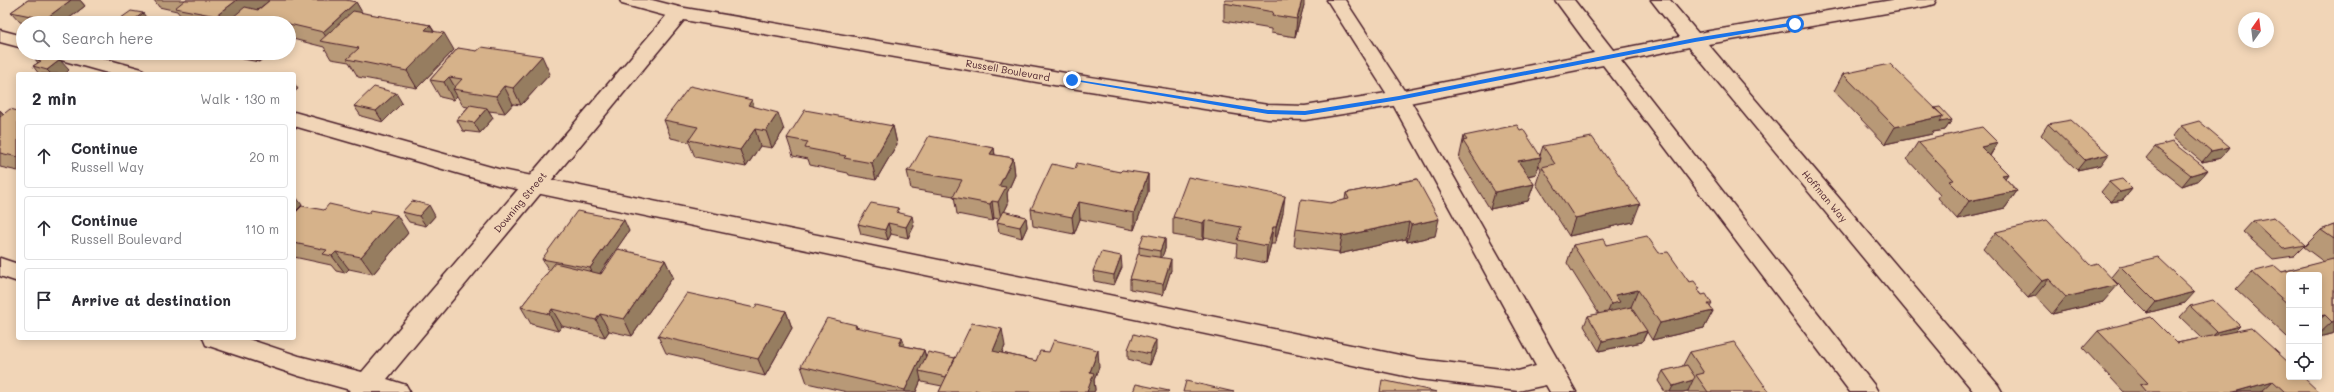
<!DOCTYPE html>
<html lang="en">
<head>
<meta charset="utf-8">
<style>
  body { margin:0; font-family:Mali,sans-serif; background:#f2f2f3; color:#2b2b33 }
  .controls { position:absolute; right:12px; bottom:12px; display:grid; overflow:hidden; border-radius:4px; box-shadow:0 2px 10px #0003 }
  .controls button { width:36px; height:36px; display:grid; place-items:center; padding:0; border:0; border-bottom:1px solid #e1e1e2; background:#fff; color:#2b2b33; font:20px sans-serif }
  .compass { position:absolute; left:2238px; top:12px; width:36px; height:36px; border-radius:50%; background:#fff; box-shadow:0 2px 10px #0003; rotate:14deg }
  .stop { position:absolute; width:12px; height:12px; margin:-9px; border:3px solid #1a73e8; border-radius:50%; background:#fff }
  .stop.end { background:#1a73e8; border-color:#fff; box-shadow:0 1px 4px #0008 }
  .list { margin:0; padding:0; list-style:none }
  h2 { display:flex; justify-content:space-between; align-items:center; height:52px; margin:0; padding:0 16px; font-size:17px }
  h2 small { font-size:13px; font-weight:400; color:#7c7c81 }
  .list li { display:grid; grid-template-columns:26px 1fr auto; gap:12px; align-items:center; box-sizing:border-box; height:64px; margin:0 8px 8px; padding:0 8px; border:1px solid #e1e1e2; border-radius:4px }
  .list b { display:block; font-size:15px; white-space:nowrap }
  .list p { margin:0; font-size:13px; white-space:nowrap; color:#7c7c81 }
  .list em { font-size:13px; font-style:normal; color:#7c7c81 }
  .icon { flex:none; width:22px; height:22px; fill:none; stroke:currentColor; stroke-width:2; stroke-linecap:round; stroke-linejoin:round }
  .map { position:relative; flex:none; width:2334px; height:392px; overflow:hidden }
  .search { position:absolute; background:#fff; box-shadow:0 2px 10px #0003; left:16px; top:16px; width:280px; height:44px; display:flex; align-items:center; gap:10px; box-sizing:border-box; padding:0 14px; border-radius:22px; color:#7c7c81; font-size:15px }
  .panel { position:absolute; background:#fff; box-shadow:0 2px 10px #0003; left:16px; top:72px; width:280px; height:268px; border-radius:4px }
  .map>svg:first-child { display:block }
</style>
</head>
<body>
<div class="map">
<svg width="2334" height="392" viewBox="0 0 2334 392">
  <rect width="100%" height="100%" fill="#f1d5b7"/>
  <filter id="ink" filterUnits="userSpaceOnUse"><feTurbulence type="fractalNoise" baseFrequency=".025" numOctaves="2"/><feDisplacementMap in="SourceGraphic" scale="8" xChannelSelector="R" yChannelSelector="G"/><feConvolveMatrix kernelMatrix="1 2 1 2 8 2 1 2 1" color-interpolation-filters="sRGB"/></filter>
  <g filter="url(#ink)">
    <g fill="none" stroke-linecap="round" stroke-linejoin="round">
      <g stroke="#4a1f2b" stroke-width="3">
        <path id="lane" d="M1327 0H1345L1409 98 1576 392H1550L1546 385 1518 391 1419 379 498 185 294 126V112L498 169 1419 359 1518 371 1536 366 1390 99Z
          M0 30 23 36V48L0 42Z
          M51 53H84L142 69 145 74H111L54 58Z"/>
      </g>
      <g stroke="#4a1f2b" stroke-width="3">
        <path id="street" d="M620 0H652L679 7 1071 74 1268 105 1305 106 1399 91 1594 53 1555 0H1574L1613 50 1680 37 1651 0H1670L1698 33 1892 0H1936L1934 4 1927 6 1708 44 1998 385 2002 392H1974L1689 47 1621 61 1874 385 1878 392H1850L1603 65 1399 105 1305 120 1268 119 1071 88 684 20 387 379 406 385 410 392H348L350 390 299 376 206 345 203 338H245L299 356 362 372 666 16 622 4Z
          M0 258 18 264V282L0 276Z"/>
      </g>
      <use href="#lane" fill="#f1d5b7" fill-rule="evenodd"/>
      <use href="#street" fill="#f1d5b7" fill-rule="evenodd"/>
    </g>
    <path fill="#b89977" stroke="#4a1f2b" d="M28 0H80L85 6 63 23H24L20 22 11 12Z
      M154 0H346L356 2 362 13 430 25 434 31 454 50 417 88 358 77 349 62 331 59 324 47 289 38V23H186L177 11 159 7Z
      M1224 3 1304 5 1295 37 1271 33V29L1224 21Z
      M458 48 550 74 521 105 513 104 505 113 489 111 493 118 480 133 463 131 457 120 468 107 463 106 457 96 453 100 440 97 430 80Z
      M220 53H269L259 62 222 55Z
      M35 59 69 70 65 74H39L33 66 38 63Z
      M1843 74 1934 108 1952 120 1945 130 1933 132 1932 134 1885 144 1834 91Z
      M402 103 383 122 361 116 354 106Z
      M754 107 784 130 772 148 760 146 746 167 695 157 689 142 671 138 664 120Z
      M0 110 4 114 18 111V171L0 167Z
      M2048 124 2101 165 2077 170 2041 135Z
      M893 126 897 144 876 180 849 175 848 173 810 165 808 159 793 156 787 138Z
      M2181 126 2230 147 2221 158 2202 162 2172 137Z
      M1464 136 1540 155 1543 146 1633 222 1569 236 1536 184 1541 169 1539 165 1536 174 1528 176 1534 184 1528 201 1490 209 1459 159Z
      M1918 142 1998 143 1990 156 2008 174 2005 178 2017 191 2005 208 1957 219 1938 198 1940 195 1907 159Z
      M2155 147 2208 170 2199 180 2182 186 2146 158Z
      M994 148 995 155 1013 158 1015 175 1007 193 1008 204 1004 212 1026 217 1027 227 1022 238 999 232 997 222 999 219 994 218 993 221 957 214 954 196 911 189 907 171Z
      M1075 169 1120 172 1148 174V192L1134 230 1080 219 1074 234 1033 226 1031 209Z
      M1417 179 1435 236 1407 242 1406 239 1339 254V252L1294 246 1296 229 1330 203 1345 200 1346 193Z
      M2109 182 2132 189 2123 200 2111 202 2101 192Z
      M898 208 899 213 914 226 908 238 891 234 888 240 861 234 858 224Z
      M402 212 435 216 426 226 409 222Z
      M1283 213 1275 244H1271L1266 263 1236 257 1237 244 1204 237 1203 240 1173 235V217Z
      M294 214 408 233 373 274 349 269 345 273 336 271 331 265 294 257Z
      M2253 221 2305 245 2294 256 2273 259 2243 232Z
      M2334 225V333L2319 337V275H2289V336L2287 337 2236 289 2252 272H2282L2324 262 2304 247 2321 230Z
      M629 231 599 273 665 260 673 277 632 336 609 331 605 337 562 326 558 331 531 324 521 307 550 270 548 269 542 259Z
      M1996 232 2103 302 2052 314 2035 296 2028 298 1983 249Z
      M1165 238V249L1161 258 1171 270 1163 295 1130 289V279L1139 254V247Z
      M1573 245H1606L1659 253 1699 291 1702 295 1712 304 1710 307 1713 311 1704 328 1652 340 1647 332 1642 342 1599 351 1584 326 1588 316 1599 314 1567 263Z
      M2120 266 2185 303 2147 313 2111 277Z
      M1122 267 1114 285 1094 281 1093 271Z
      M2190 306 2235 331 2319 392H2124L2083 348 2098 331 2177 343 2202 338 2180 317Z
      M755 308 786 311 792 328 765 376 666 353 658 336Z
      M856 325 857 328 905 346 924 350 926 357 955 358 1005 346 1002 353 1036 361 1099 367 1094 380 1095 390 1094 392H939L942 386 922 382 921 380 916 392H847L807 383 801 366Z
      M1128 349 1156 350 1150 365 1128 359Z
      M1690 352 1769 392H1688V391L1683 392H1665L1658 381 1663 371 1682 367Z"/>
    <path fill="#967d61" stroke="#4a1f2b" d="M71 0H80L85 6 63 23H49L45 19Z
      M237 0H270L241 23H221L216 16Z
      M1302 0H1304V5L1295 37 1297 19Z
      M356 2 366 19 330 43 323 32Z
      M143 13 150 23H130Z
      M272 20 274 23H268Z
      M430 25 438 39 444 33 454 50 417 88 407 71 425 30Z
      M253 53H269L259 62Z
      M542 56 550 74 521 105 513 88Z
      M60 60 69 70 65 74H51L47 70Z
      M449 77 456 89H453L457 96 453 100 444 82Z
      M294 83 298 89 294 92Z
      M504 86 513 104 505 113 496 96Z
      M396 93 402 103 383 122 376 111Z
      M752 100 757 117 748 105Z
      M487 108 493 118 480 133 474 123Z
      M0 110 5 116 0 120Z
      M778 113 784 130 772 148 766 131Z
      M1943 116 1952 120 1945 130 1933 132 1932 134 1885 144 1895 127Z
      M893 126 897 144 876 180 872 163Z
      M755 129 760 146 746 167 740 150Z
      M1998 143 1986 161 1981 147Z
      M2230 147 2221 158 2202 162 2211 151Z
      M994 148 996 166 990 154Z
      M2109 154 2101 165 2077 170 2085 160Z
      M1541 157 1536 174 1513 179 1518 161Z
      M1013 158 1015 175 1007 193 1008 204 1001 219 998 202 999 186Z
      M2208 170 2199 180 2182 186 2191 175Z
      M1148 174V192L1134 230V213Z
      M2008 174 1996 191 2002 175Z
      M1534 184 1528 201 1490 209 1495 192Z
      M2132 189 2123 200 2111 202 2120 192Z
      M2017 191 2005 208 1957 219 1969 201Z
      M294 194 302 205 294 213Z
      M1285 196 1283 213 1275 244 1276 227Z
      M992 201 994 218 993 221 990 204Z
      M1079 202 1080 219 1074 234 1072 217Z
      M1640 204 1633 222 1569 236 1575 218Z
      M429 205 435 216 426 226 419 216Z
      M397 215 408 233 373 274 361 257Z
      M912 216 914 226 908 238 906 227Z
      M1026 217 1027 227 1022 238 1020 227Z
      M1439 219 1435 236 1407 242 1411 225Z
      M624 220 629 231 596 279 590 268Z
      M1205 220 1204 237 1203 240V223Z
      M1409 222 1406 239 1339 254 1342 236Z
      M888 223 891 234 888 240 885 230Z
      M1273 227 1271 244 1266 263 1267 246Z
      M1165 238V249L1160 262V251Z
      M336 252 349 269 345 273 332 256Z
      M1121 256 1122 267 1114 285V275Z
      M1171 259V270L1163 295V284Z
      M665 260 673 277 632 336 624 319Z
      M2049 279 2035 296 2028 298 2042 281Z
      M2118 285 2103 302 2052 314 2066 297Z
      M1638 290 1631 307 1604 321 1615 295Z
      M2195 292 2185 303 2147 313 2156 302Z
      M552 309 562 326 558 331 549 314Z
      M786 311 792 328 765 376 758 359Z
      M1713 311 1704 328 1652 340 1660 323Z
      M600 314 609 331 605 337 596 320Z
      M2325 315 2319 320V316Z
      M2334 321V333L2319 337V334L2332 322Z
      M2240 326 2230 336 2206 342 2217 332Z
      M1002 329 1005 346 995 368 993 351Z
      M1647 331 1642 342 1599 351 1603 341Z
      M902 337 907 354 899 345Z
      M1156 340V350L1150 365V354Z
      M924 350 928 367 919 371 921 380 916 392H905V390Z
      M1098 350 1099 367 1094 380 1095 390 1094 392H1087L1090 372Z
      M1693 380 1688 391 1683 392H1670L1673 386Z
      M2273 381 2261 392H2234Z"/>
    <path fill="#d6b28a" stroke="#4a1f2b" d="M28 0H71L45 19 11 12Z
      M185 0H237L216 16 175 8Z
      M270 0H346L356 2 323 32 289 24V23H286L272 20 268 23H226L245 7 258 10Z
      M1226 0H1302L1297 19 1272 15 1273 12 1224 3Z
      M131 11 143 13 130 23H114Z
      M353 11 430 25 425 30 444 33 407 71 347 59 359 48 320 41Z
      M482 47 542 56 513 88 504 86 496 96 453 89 462 79 449 77 444 82 430 80 458 48 477 51Z
      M42 54 60 60 47 70 33 66 41 61 35 59Z
      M1890 64 1943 116 1895 127 1843 74Z
      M690 86 752 100 748 105 778 113 766 131 755 129 740 150 689 140 698 127 664 120Z
      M374 87 396 93 376 111 354 106Z
      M470 105 487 108 474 123 457 120Z
      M1940 107 1952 120 1940 122 1943 116 1934 108Z
      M10 109 18 111V157L0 153V117Z
      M805 110 893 126 872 163 844 158 846 156 805 148 808 142 787 138Z
      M2071 120 2109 154 2085 160 2048 124Z
      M2199 121 2230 147 2211 151 2181 126Z
      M1517 125 1520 130 1523 129 1541 157 1518 161 1534 184 1495 192 1463 141 1467 140 1464 136Z
      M1982 127 1998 143 1981 147 2008 174 2002 175 2017 191 1969 201 1949 181 1954 180 1918 142Z
      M929 136 994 148 990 154 1013 158 999 186 1006 187 998 202 992 201 990 204 953 197 962 180 907 171 911 168Z
      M1592 137 1640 204 1575 218 1542 167 1555 164 1543 146Z
      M2172 142 2208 170 2191 175 2155 147Z
      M1077 163 1120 172 1122 170 1148 174 1134 213 1079 202 1072 217 1031 209 1052 164 1075 169Z
      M1188 177 1285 196 1276 227H1273L1267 246 1237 240 1241 227 1205 220 1203 223 1173 217Z
      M1417 179 1439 219 1411 225 1409 222 1342 236 1341 235 1296 229 1301 199 1330 203 1349 199 1346 193Z
      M2122 179 2132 189 2120 192 2109 182Z
      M412 201 429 205 419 216 402 212Z
      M871 203 898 208 896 212 912 216 906 227 888 223 885 230 858 224Z
      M329 204 369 213 371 210 397 215 361 257 336 252 332 256 323 254 327 250 294 243V214L302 206 324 210Z
      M577 211 624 220 590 268 542 259Z
      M1003 211 1026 217 1020 227 997 222Z
      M2274 217 2305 245 2283 249 2253 221Z
      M2047 220 2090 265 2097 263 2118 285 2066 297 2049 279 2042 281 1996 232Z
      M2334 225V239L2321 230Z
      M1144 234 1165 238 1160 251 1139 247Z
      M1647 236 1659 253 1668 252 1689 282 1694 281 1700 289H1697L1702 295 1706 294 1712 304H1708L1713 311 1660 323 1638 290 1615 295 1620 302 1611 304 1573 245 1603 239 1606 245Z
      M618 249 665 260 624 319 600 314 596 320 552 309 549 314 521 307 555 263 601 274Z
      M1101 252 1121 256 1114 275 1093 271Z
      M1138 254 1171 259 1163 284 1130 279Z
      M2158 257 2195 292 2156 302 2120 266Z
      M2333 259 2334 261V321L2332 322 2325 315 2319 316V275H2289V305L2252 272 2275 266 2282 272Z
      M687 293 755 308 757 304 786 311 758 359 658 336Z
      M2213 300 2240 326 2217 332 2190 306Z
      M1631 307 1647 331 1603 341 1588 316Z
      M2151 317 2177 343 2251 328 2289 363V377H2303L2319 392H2285L2273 381 2234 392H2146L2140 385 2148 383 2098 331Z
      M827 318 856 325 855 327 902 337 899 345 924 350 905 390 801 366Z
      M972 323 1002 329 993 351 1036 361 1040 351 1049 352 1054 340 1098 350 1090 372 1094 373 1087 392H982L975 390 974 392H939Z
      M1134 334 1156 340 1150 354 1128 349Z
      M1734 342 1769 392H1708L1696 375 1704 373 1690 352Z
      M928 352 955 358 946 377 919 371Z
      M1687 365 1695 377 1693 380 1673 386 1663 371Z
      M1382 380 1437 392H1380Z
      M1186 381 1234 392H1183Z
      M1136 384 1169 391 1168 392H1133Z"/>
  </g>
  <path fill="#1a73e8" d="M1795 22 1797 25 1695 42 1399 100 1305 115 1268 114 1069 80 1072 79 1268 110 1305 111 1399 96 1695 38Z"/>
  <g text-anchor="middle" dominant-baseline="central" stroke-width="3" stroke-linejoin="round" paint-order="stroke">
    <g font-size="10" fill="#4a1f2b" stroke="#f1d5b7">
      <text transform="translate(1008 70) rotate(10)">Russell Boulevard</text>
      <text transform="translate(1825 196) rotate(50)">Hoffman Way</text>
      <text transform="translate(520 202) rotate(-50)">Downing Street</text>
    </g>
  </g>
</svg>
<div class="controls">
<button>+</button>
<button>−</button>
<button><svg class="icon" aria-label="locate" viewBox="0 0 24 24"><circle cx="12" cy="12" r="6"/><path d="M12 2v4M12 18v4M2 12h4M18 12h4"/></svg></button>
</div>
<svg class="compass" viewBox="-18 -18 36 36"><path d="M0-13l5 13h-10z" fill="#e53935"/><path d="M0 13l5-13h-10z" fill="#7c7c81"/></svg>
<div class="stop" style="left:1795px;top:24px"></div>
<div class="stop end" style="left:1072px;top:80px"></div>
<div class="search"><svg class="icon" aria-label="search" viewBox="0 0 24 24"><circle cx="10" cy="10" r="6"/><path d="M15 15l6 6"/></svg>Search here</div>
<section class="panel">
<h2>2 min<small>Walk · 130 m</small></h2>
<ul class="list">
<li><svg class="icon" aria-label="ahead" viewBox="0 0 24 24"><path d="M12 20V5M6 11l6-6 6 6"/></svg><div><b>Continue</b><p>Russell Way</p></div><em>20 m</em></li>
<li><svg class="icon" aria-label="ahead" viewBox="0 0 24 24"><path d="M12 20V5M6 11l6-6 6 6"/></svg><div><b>Continue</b><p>Russell Boulevard</p></div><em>110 m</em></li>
<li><svg class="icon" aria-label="arrive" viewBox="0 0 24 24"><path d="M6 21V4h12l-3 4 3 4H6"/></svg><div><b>Arrive at destination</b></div></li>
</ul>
</section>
</div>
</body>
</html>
